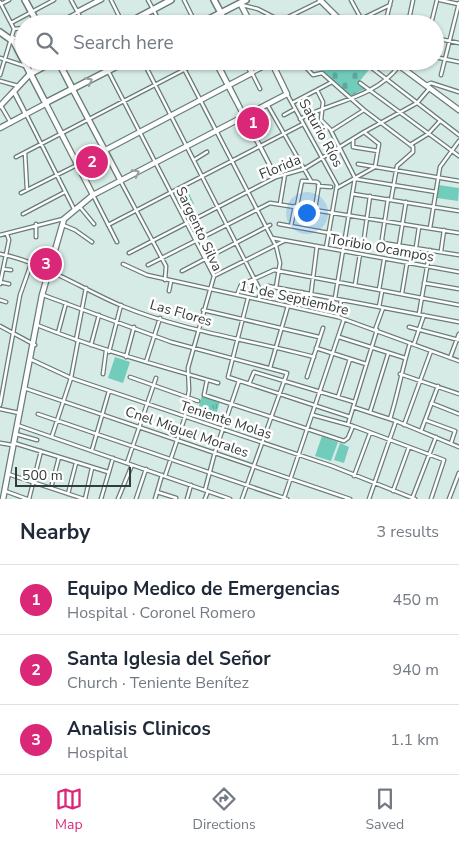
<!DOCTYPE html>
<html lang="en">
<head>
<meta charset="utf-8">
<style>
  body { margin:0; font-family:"Nunito Sans",sans-serif; background:#f2f2f3; color:#1f2937 }
  .scale { position:absolute; left:15px; bottom:12px; width:116px; box-sizing:border-box; padding-left:5px; border:2px solid #343c3a; border-top:0; font-size:14px; line-height:18px; white-space:nowrap; color:#343c3a; -webkit-text-stroke:4px #fff; paint-order:stroke }
  .you { position:absolute; left:306px; top:212px; width:18px; height:18px; margin:-12px; border:4px solid #fff; border-radius:50%; background:#1a73e8; box-shadow:0 0 0 8px #1a73e833 }
  .badge { display:grid; place-items:center; width:32px; height:32px; border-radius:50%; background:#db2777; color:#fff; font-size:16px; font-weight:700 }
  .pin { position:absolute; translate:-50% -50%; border:2px solid #fff; box-shadow:0 1px 5px #0006 }
  .list { margin:0; padding:0; list-style:none }
  h2 { display:flex; justify-content:space-between; align-items:center; height:65px; margin:0; padding:0 20px; font-size:21px }
  h2 small { font-size:16px; font-weight:400; color:#747a83 }
  .list li { display:grid; grid-template-columns:32px 1fr auto; gap:15px; align-items:center; box-sizing:border-box; height:70px; padding:0 20px; border-top:1px solid #e0e1e3 }
  .list b { display:block; font-size:19px; white-space:nowrap }
  .list p { margin:0; font-size:16px; white-space:nowrap; color:#747a83 }
  .list em { font-size:16px; font-style:normal; color:#747a83 }
  .icon { flex:none; width:28px; height:28px; fill:none; stroke:currentColor; stroke-width:2; stroke-linecap:round; stroke-linejoin:round }
  .map { position:relative; flex:none; width:459px; height:499px; overflow:hidden }
  .search { position:absolute; background:#fff; box-shadow:0 1px 4px #0004; left:15px; right:15px; top:15px; height:55px; display:flex; align-items:center; gap:12px; box-sizing:border-box; padding:0 18px; border-radius:28px; color:#747a83; font-size:19px }
  .sheet { height:275px; background:#fff }
  nav { display:flex; justify-content:space-around; align-items:center; box-sizing:border-box; height:70px; border-top:1px solid #e0e1e3; background:#fff; font-size:14px; color:#747a83 }
  nav a { display:grid; justify-items:center; gap:2px }
  nav .on { color:#db2777 }
  .map>svg:first-child { display:block }
</style>
</head>
<body>
<div class="map">
<svg width="459" height="499" viewBox="0 0 459 499">
  <defs>
    <pattern id="cemetery-stones" width="16" height="16" patternUnits="userSpaceOnUse" patternTransform="scale(1.25)"><rect width="16" height="16" fill="#72ccbb"/><path d="M2 7V4a2 2 0 0 1 4 0v3zM10 15v-3a2 2 0 0 1 4 0v3z" fill="#5ea799"/></pattern>
    <pattern id="park-tufts" width="24" height="20" patternUnits="userSpaceOnUse" patternTransform="scale(1.25)"><rect width="24" height="20" fill="#72ccbb"/><path d="M3 7l-1-3M5 7V3M7 7l1-3M15 17l-1-3M17 17v-4M19 17l1-3" fill="none" stroke="#5ea799"/></pattern>
  </defs>
  <rect width="100%" height="100%" fill="#d6ebe6"/>
  <path fill="#72ccbb" d="M439 185 459 188 458 201 437 198Z
    M187 189 194 204 185 209 178 194Z
    M115 357 130 362 123 383 108 378Z
    M322 436 338 442 331 461 315 456Z
    M340 443 349 447 344 463 334 460Z"/>
  <path fill="url(#cemetery-stones)" d="M313 61H376L359 82 365 89 350 96Z"/>
  <path fill="url(#park-tufts)" d="M202 395 220 401 216 415 198 409Z"/>
  <g fill="none" stroke-linecap="round" stroke-linejoin="round">
    <g stroke="#6a7c78" stroke-width="5">
      <path id="minor" d="M71 0 84 24
        M111 0 123 24
        M148 0 161 24
        M184 0 196 24
        M351 0 364 24
        M440 0 458 4
        M0 2 14 29 0 75
        M1 4 9 0
        M242 5 258 9 287 24
        M77 11 98 0
        M11 23 54 0
        M55 24 102 0
        M274 24 321 1
        M351 24 390 5
        M385 24 391 0
        M408 24 413 0
        M431 24 437 0
        M14 29 24 28
        M12 37 24 41
        M435 38 459 43
        M435 57 459 62
        M0 58 25 66 28 61
        M103 61 214 276 188 368 189 390 185 417 165 476
        M143 61 260 290 259 299
        M180 61 276 246 280 263 276 287
        M214 61 270 166
        M217 61 276 177
        M300 61 313 75 322 73 364 110 413 147V152L397 166 391 200
        M372 68 459 135
        M32 71 36 61
        M441 75 459 3
        M0 81 18 86
        M360 83 459 156
        M426 85 431 83 459 92
        M260 89 252 73 276 61
        M317 90 323 102 321 120 330 129 355 178 335 298
        M15 92 74 209
        M14 93 25 114
        M287 94 337 185 326 248
        M292 103 332 82
        M267 104 311 181
        M1 106 11 123
        M284 115 295 109
        M300 119C333 101 375 98 399 66
        M331 131 364 110
        M353 140V147L378 151
        M410 145 428 134 440 121
        M25 153 27 190
        M16 157 201 61
        M194 160 207 152
        M358 164 459 181
        M356 179 436 192
        M121 182 166 266 165 280
        M318 186 331 187
        M337 188 375 167 379 144 364 132
        M21 193 77 165
        M353 194 459 211
        M93 195 117 242
        M388 199 382 239 383 243 459 255
        M280 204 285 174
        M297 206 302 181 317 182 319 184 315 209
        M80 207 94 224
        M23 214 65 192
        M309 221 311 209
        M36 224V237
        M279 224 329 233
        M63 225 75 230 92 242
        M108 225 303 124
        M291 226 295 206
        M430 228 440 167 459 141
        M0 235 63 219
        M272 238 459 272
        M364 239 370 196
        M399 245 406 202
        M416 247 419 227
        M441 251 444 230
        M129 253 276 177 304 169 364 132 417 103 429 89
        M0 254C40 261 84 290 122 306 183 331 250 340 314 357
        M123 264 147 275 338 317 459 361
        M148 265 270 203 459 233
        M3 269 11 270
        M182 271 270 225
        M214 276 284 241
        M0 282 9 284
        M424 283 459 289
        M0 284 9 240 7 234
        M355 285 360 254
        M268 286 459 322
        M379 290 384 260
        M169 291 171 281
        M402 293 407 263
        M311 294 317 246
        M43 295 171 342 287 373 242 499
        M237 295 241 285 274 270 459 305
        M248 298 228 377 350 417
        M0 300 6 302
        M379 307 382 291
        M299 308 302 292
        M203 310 319 337
        M419 314 430 250
        M338 317 341 300
        M37 325C97 349 157 365 218 383
        M0 326 35 345
        M409 327 459 340
        M375 330 383 308
        M58 333 66 303
        M339 337 405 358
        M76 340 86 288
        M414 344 424 315
        M91 345 99 315
        M316 348 366 364
        M109 352 121 305
        M126 357 134 327
        M450 358 459 334
        M30 359 71 378 332 466 415 499
        M146 362 160 318
        M270 368 288 306
        M103 374 106 351
        M400 374 459 394
        M130 377 198 401
        M307 377 323 328
        M207 380 204 395 344 441 348 438 353 426
        M249 384 254 372 354 402
        M24 388 350 499
        M338 397 350 359
        M431 403 459 414
        M0 405 20 295 31 264
        M353 407 396 421 459 447
        M0 409 19 413
        M370 412 388 354
        M38 414 287 499
        M313 415 353 426 444 460 431 499
        M390 419C398 394 402 369 410 343
        M425 420 455 431 451 443
        M348 424 377 330
        M17 425 230 499
        M404 425 431 351
        M421 431 438 386
        M16 434 37 440
        M52 436 71 378 78 341
        M0 443 12 445
        M14 443 108 472
        M92 450 109 391
        M127 463 156 378
        M8 474 84 499
        M354 476 370 433
        M51 488 59 457
        M205 490 215 452 239 381
        M5 491 27 499
        M393 491 409 447
        M157 492 176 498
        M68 494 76 463
        M284 498 344 319
        M29 499 41 451
        M85 499 92 468
        M101 499 113 458
        M118 499 132 465
        M136 499 146 469
        M155 499 162 475
        M187 499 191 485
        M205 499 208 491
        M369 499 396 421
        M412 499 436 437
        M449 499 459 473"/>
    </g>
    <g stroke="#6a7c78" stroke-width="7">
      <path id="major" d="M320 0 344 24
        M240 3 251 24
        M221 13 227 24
        M393 61 459 110
        M73 90 121 181
        M44 100 93 195
        M0 106 30 74
        M0 128 47 103
        M77 165 252 73 246 61
        M3 499 42 295 64 219 93 195 287 94 271 61"/>
    </g>
    <g stroke="#6a7c78" stroke-width="8">
      <path id="highway" d="M25 0 38 24
        M214 0 221 13
        M126 24 171 0
        M199 24 246 0
        M0 32 14 42 44 100 47 102 127 61
        M58 61 73 90
        M30 74 54 61"/>
    </g>
    <use href="#minor" stroke="#fff" stroke-width="2.5"/>
    <use href="#major" stroke="#fff" stroke-width="4.5"/>
    <use href="#highway" stroke="#fff" stroke-width="5"/>
  </g>
  <defs><path id="oneway-chevron" d="M-2-3.5L2.5 0L-2 3.5" fill="none" stroke-width="1.6" stroke-linecap="round" stroke-linejoin="round" transform="scale(1.25)"/></defs>
  <g stroke="#9a9e9c">
    <use href="#oneway-chevron" transform="translate(89 81) rotate(-28)"/>
    <use href="#oneway-chevron" transform="translate(136 173) rotate(-27)"/>
  </g>
  <g text-anchor="middle" dominant-baseline="central" stroke-width="5" stroke-linejoin="round" paint-order="stroke">
    <g font-size="14" fill="#343c3a" stroke="#fff">
      <text transform="translate(321 133) rotate(61)">Saturio Ríos</text>
      <text transform="translate(280 167) rotate(-22)">Florida</text>
      <text transform="translate(199 229) rotate(65)">Sargento Silva</text>
      <text transform="translate(382 248) rotate(10)">Toribio Ocampos</text>
      <text transform="translate(294 298) rotate(13)">11 de Septiembre</text>
      <text transform="translate(181 313) rotate(16)">Las Flores</text>
      <text transform="translate(226 420) rotate(18)">Teniente Molas</text>
      <text transform="translate(187 432) rotate(19)">Cnel Miguel Morales</text>
    </g>
  </g>
</svg>
<div class="scale">500 m</div>
<div class="you"></div>
<div class="pin badge" style="left:253px;top:123px">1</div>
<div class="pin badge" style="left:92px;top:162px">2</div>
<div class="pin badge" style="left:46px;top:264px">3</div>
<div class="search"><svg class="icon" aria-label="search" viewBox="0 0 24 24"><circle cx="10" cy="10" r="6"/><path d="M15 15l6 6"/></svg>Search here</div>
</div>
<section class="sheet">
<h2>Nearby<small>3 results</small></h2>
<ul class="list">
<li><span class="badge">1</span><div><b>Equipo Medico de Emergencias</b><p>Hospital · Coronel Romero</p></div><em>450 m</em></li>
<li><span class="badge">2</span><div><b>Santa Iglesia del Señor</b><p>Church · Teniente Benítez</p></div><em>940 m</em></li>
<li><span class="badge">3</span><div><b>Analisis Clinicos</b><p>Hospital</p></div><em>1.1 km</em></li>
</ul>
</section>
<nav>
<a class="on"><svg class="icon" aria-label="map" viewBox="0 0 24 24"><path d="M3 6l6-2 6 2 6-2v14l-6 2-6-2-6 2zM9 4v14M15 6v14"/></svg>Map</a>
<a><svg class="icon" aria-label="directions" viewBox="0 0 24 24"><path d="M12 3l9 9-9 9-9-9zM9 14v-3h6M13 9l2 2-2 2"/></svg>Directions</a>
<a><svg class="icon" aria-label="saved" viewBox="0 0 24 24"><path d="M7 4h10v16l-5-4-5 4z"/></svg>Saved</a>
</nav>
</body>
</html>
